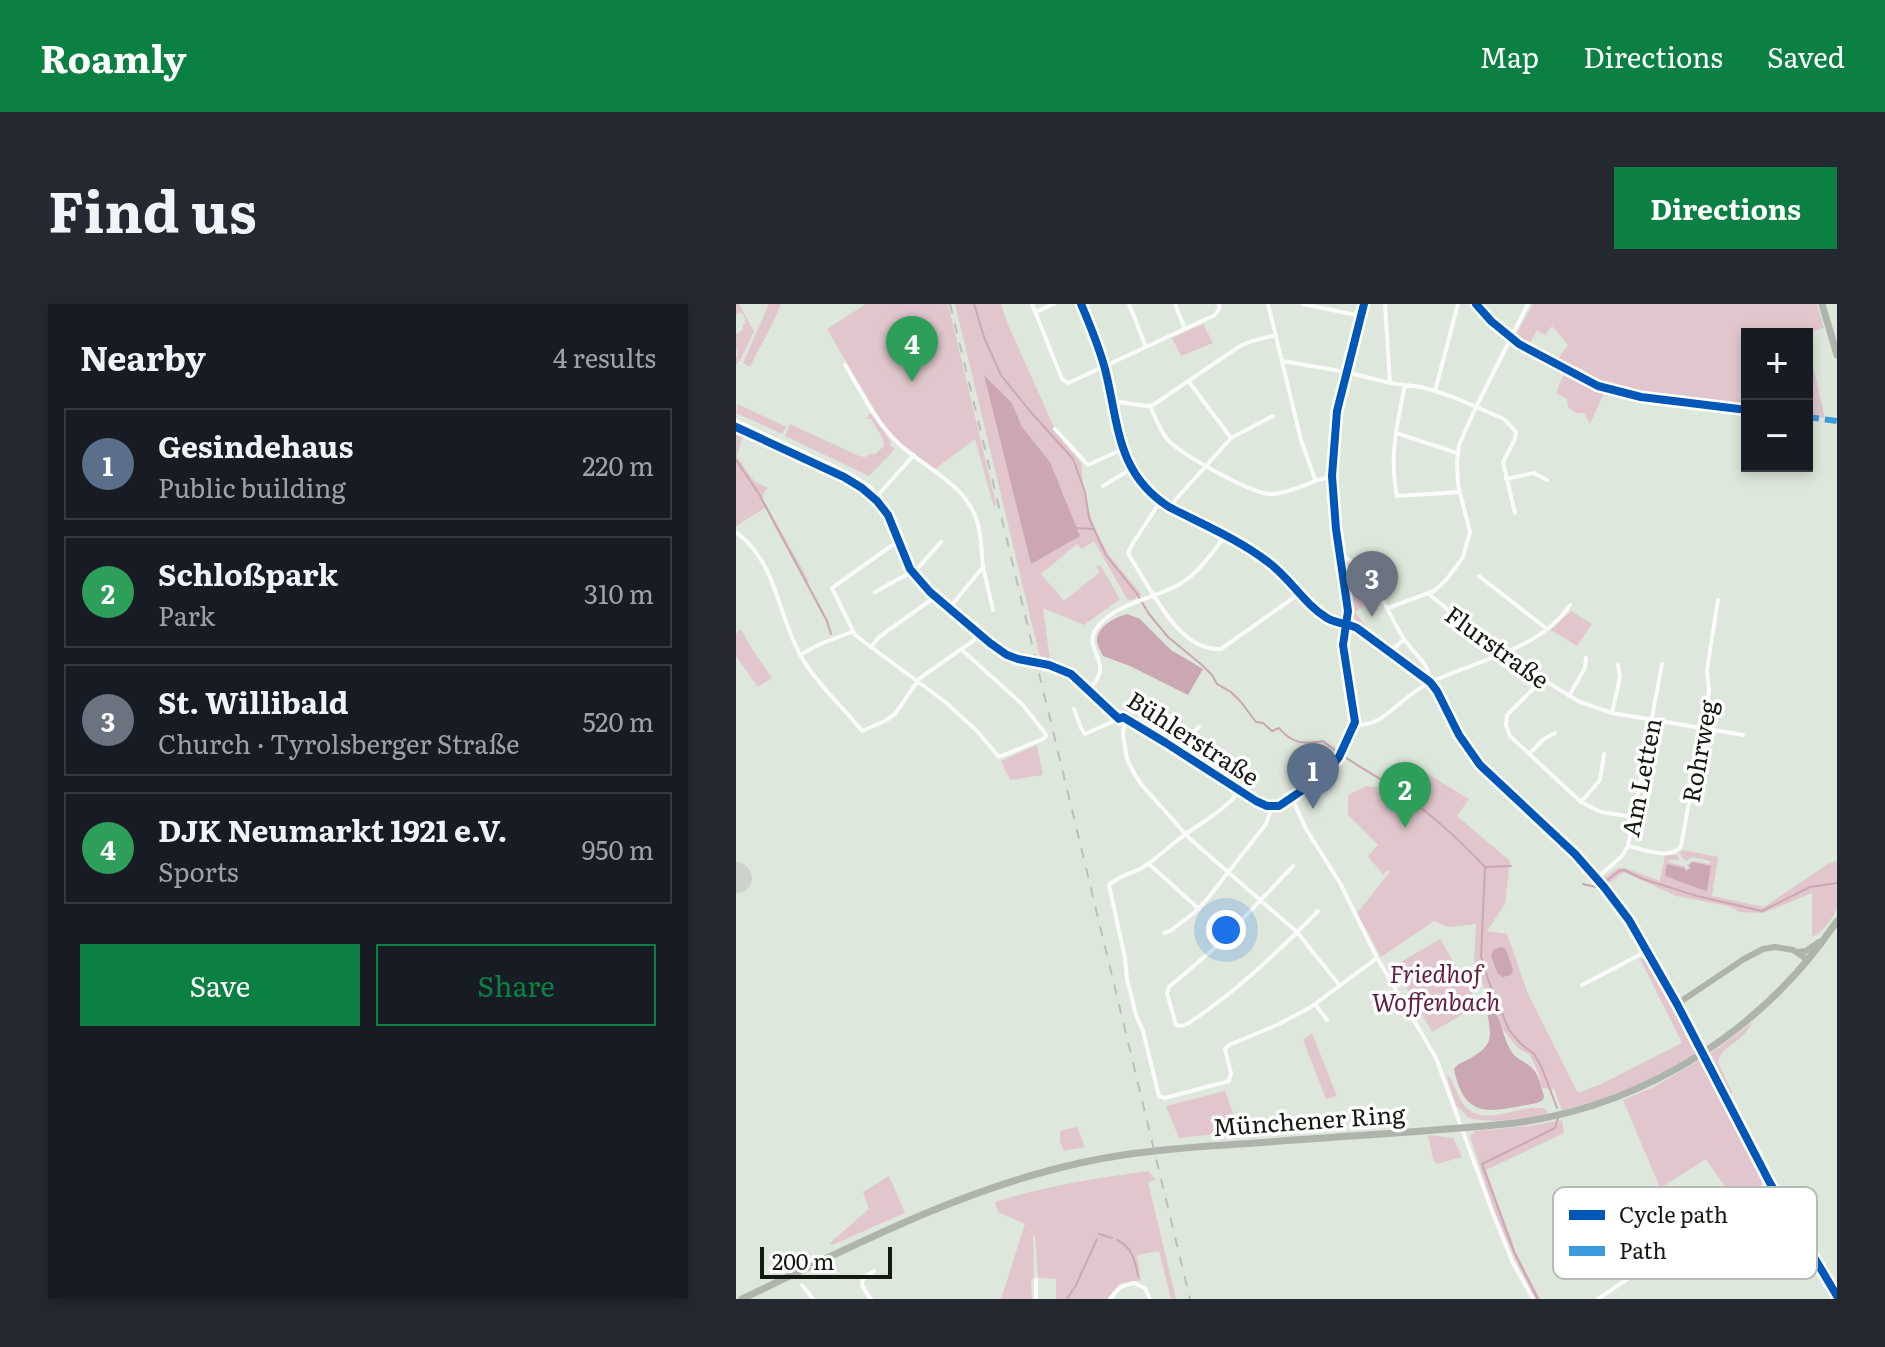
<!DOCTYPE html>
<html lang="en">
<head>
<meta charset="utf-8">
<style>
  body { margin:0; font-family:Literata,serif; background:#242831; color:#f1f3f6 }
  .controls { position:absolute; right:24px; top:24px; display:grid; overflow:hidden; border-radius:0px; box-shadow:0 4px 12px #0003 }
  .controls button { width:72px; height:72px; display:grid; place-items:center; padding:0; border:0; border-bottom:2px solid #363941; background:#171b24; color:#f1f3f6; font:40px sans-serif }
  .scale { position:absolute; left:24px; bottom:20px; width:132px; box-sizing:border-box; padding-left:8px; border:4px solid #141a12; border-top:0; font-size:22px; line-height:28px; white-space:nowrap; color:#141a12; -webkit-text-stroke:6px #fff; paint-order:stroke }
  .you { position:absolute; left:490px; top:626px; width:28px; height:28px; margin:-20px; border:6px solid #fff; border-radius:50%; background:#1a73e8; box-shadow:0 0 0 12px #1a73e833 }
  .badge { display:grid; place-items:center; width:52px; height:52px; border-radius:50%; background:#0b8043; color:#fff; font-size:26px; font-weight:700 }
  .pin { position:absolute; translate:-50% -66px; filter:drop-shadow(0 2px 4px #0008) }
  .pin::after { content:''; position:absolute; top:42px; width:28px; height:24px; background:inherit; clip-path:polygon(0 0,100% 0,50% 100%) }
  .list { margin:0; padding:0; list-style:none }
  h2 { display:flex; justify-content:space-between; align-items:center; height:104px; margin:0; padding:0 32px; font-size:34px }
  h2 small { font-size:26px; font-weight:400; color:#9ea1a6 }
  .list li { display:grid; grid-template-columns:52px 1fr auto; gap:24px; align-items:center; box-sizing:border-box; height:112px; margin:0 16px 16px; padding:0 16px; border:2px solid #363941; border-radius:0px }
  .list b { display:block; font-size:30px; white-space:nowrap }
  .list p { margin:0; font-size:26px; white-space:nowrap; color:#9ea1a6 }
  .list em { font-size:26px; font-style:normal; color:#9ea1a6 }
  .actions { display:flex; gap:16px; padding:24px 32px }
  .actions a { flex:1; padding:18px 0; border:2px solid #0b8043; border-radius:0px; text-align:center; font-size:28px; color:#0b8043 }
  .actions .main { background:#0b8043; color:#fff }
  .map { position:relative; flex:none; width:1101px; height:995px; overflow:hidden; border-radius:0px }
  header { display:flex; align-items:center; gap:48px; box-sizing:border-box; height:112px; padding:0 40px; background:#0b8043; color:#fff }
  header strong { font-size:38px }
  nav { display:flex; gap:44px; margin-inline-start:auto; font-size:28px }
  .intro { display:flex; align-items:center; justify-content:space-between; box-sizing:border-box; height:192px; padding:0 48px }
  h1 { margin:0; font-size:56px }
  .button { padding:20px 36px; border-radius:0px; background:#0b8043; color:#fff; font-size:28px; font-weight:700 }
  main { display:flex; gap:48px; padding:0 48px }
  aside { flex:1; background:#171b24; border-radius:0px; box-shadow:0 4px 12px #0003 }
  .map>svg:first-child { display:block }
</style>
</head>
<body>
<header>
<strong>Roamly</strong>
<nav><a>Map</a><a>Directions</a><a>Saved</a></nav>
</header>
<div class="intro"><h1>Find us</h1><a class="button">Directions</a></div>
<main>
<aside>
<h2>Nearby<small>4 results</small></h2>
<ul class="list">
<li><span class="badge" style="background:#5c6f8a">1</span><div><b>Gesindehaus</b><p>Public building</p></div><em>220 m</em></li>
<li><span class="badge" style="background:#2e9e5b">2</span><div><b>Schloßpark</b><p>Park</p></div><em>310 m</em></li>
<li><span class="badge" style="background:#6b7280">3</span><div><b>St. Willibald</b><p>Church · Tyrolsberger Straße</p></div><em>520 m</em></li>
<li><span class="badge" style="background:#2e9e5b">4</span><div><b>DJK Neumarkt 1921 e.V.</b><p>Sports</p></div><em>950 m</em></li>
</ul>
<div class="actions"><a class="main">Save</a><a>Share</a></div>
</aside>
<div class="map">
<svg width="1101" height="995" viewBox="0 0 1101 995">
  <rect width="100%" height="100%" fill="#dee7db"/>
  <path fill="#e1c7cd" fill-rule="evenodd" d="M0 0H3L18 27 4 57H2L0 62V53L2 51 0 44V30L7 26V21L10 19 8 16 10 15 5 8 0 11Z
    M33 0H45C37 21 24 42 14 63L7 59Z
    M130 0H212L260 200 259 202 257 200 239 135 199 165 163 138 152 126 141 110 91 25Z
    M219 0H265L271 18 321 130 345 159 348 191 358 223 372 250 406 291 396 296 391 295 358 237 346 245 341 240 305 270 328 297 364 268 360 262 364 261 384 295 348 321 307 304 314 356 305 355 303 349ZM249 72 276 99 286 123 295 260Z
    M797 0H1081L1088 24 1071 30H1011V104C962 98 911 96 864 80 849 74 835 65 820 57L832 41 816 22 809 31 801 26 792 43 778 34Z
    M467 20 477 39 445 52 436 34Z
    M1071 36 1089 114 1071 111Z
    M828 69 851 82 868 89 854 120 848 109H840L832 103 831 95 820 89Z
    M2 100 50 123 46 130 0 109Z
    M135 109 155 138 153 140 159 145 133 172 49 132 54 120 123 152 129 153 136 149 138 151 148 142 147 135 135 115H131L132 111Z
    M0 125 5 128 7 131 1 153 19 178 32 184 28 188 27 195 73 277 70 280 29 204 0 222Z
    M611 258 643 292 619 308 634 328 614 315 609 260Z
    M835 307 856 320 841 342 815 326Z
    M5 325 14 342 36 374 22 383 0 352V329Z
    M301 441 307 471 274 476 265 457Z
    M672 458 733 495 721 512 774 557 769 600 751 627 771 630 792 690 842 789 865 780 946 739 904 655H911L915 660 962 749 917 775 866 795 826 806 818 785 806 784 803 770 794 751 782 744 764 722 738 659 740 620 712 623 698 617 645 653 621 609 654 568 651 566 647 571 632 552 642 541 612 511V491L631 482 645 484Z
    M947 546 982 553 976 592 1028 603 1092 560 1101 557C1101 570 1101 591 1101 603 1098 615 1086 628 1076 633V589L1027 609 1004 608 992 602 940 592 888 568 872 580 866 575 882 564H889L924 577 929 551H941L944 556H933V558L948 562 951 565 953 564 951 561 956 557 974 560V557L956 553 950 557 943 549Z
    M704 635 743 701 696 728 658 662Z
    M1017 718C1013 724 1009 730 1004 734 994 743 984 746 982 759L996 788 994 795 971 752Z
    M576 729 601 792 590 795 567 736Z
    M965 755 1028 875 1025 881 1000 899 970 855 924 884 887 796 918 783Z
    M713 772C719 781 721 792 728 801 749 826 784 798 810 805L812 810C787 815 758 820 733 814L720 801 711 773Z
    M489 787 500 817 497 821V828L443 834 430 802Z
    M826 816 828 829 750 866 780 948 804 995H799L779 955 758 906 734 832 739 827 793 822Z
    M341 823 349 843 328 847 324 838V828L327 826Z
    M692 831 717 834 726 853 701 860 697 855Z
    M413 867 419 876 412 878 440 995H435L423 947 401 951 405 976 385 979 371 995H320V975L302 974 299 931 297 933 298 974 295 976 296 995H265L289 920 262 908 259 898C309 882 361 874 413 867Z
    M153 872 169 909 96 941 94 939 133 905 127 888Z"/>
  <path fill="#cba7b3" d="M248 71 276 99 286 123 314 158 344 232 295 260Z
    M391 310 404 315 435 346 467 365 452 391 394 362 367 352C365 347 362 343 361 338 360 323 379 313 391 310Z
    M956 558 975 562 971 587C956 583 944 577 929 572L931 560 948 564 950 567 955 564 953 561Z
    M765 643 770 645 777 666 775 671 767 673 762 670 755 653 757 646Z
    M754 705 758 706C766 719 768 736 775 747 780 755 788 757 795 763 803 770 805 782 808 792L807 796 801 799C759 806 729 820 718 765 723 758 728 758 735 754 759 740 755 731 751 707Z"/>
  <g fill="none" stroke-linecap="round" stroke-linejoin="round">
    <path stroke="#cba7b3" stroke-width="2" d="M238 0 249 36 265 71 293 106 337 155 349 188 353 214 370 251 401 290 413 310 432 333 466 361 476 371 481 380 495 388 505 398 520 418 527 419 536 427 543 424C555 439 568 441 587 437 606 453 628 465 649 478 686 502 719 531 749 563
      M0 156 23 190 91 317 95 330
      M339 224 357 225
      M749 563 745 653 753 678 773 726 784 739 798 750 806 764 821 804
      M750 563 775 562
      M870 577 883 567 888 566 907 575 961 592 1026 607 1074 583 1101 579
      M847 580 860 583
      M862 583 864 582
      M363 930 376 934
      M381 936C396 943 399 956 402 972
      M331 995 340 981 361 935
      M802 995 778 948 746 860 819 824 822 814"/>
    <path stroke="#cdd2cc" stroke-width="30" d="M0 573 1 574"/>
    <path stroke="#fafbfa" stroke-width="4" d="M296 0 326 75 332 79 479 11 483 5V0
      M345 0C354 21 363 43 369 65 383 120 380 169 433 203 466 220 502 235 532 258 554 274 568 300 591 314 601 320 611 319 621 324L698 382 723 431 744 461 817 528 861 574 893 616 941 700
      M393 0 410 43
      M439 0 449 25
      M532 0 565 136 579 175
      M567 0 625 12
      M649 0 654 79
      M740 0 755 17 775 34
      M299 8 318 0
      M546 57 610 68 654 79 685 83 699 87 722 95 768 115 780 128 779 135 767 158 779 209
      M109 61C125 87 139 117 161 138 186 163 227 178 240 214 246 229 245 247 247 263L215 302
      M453 78 495 134
      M669 81C661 120 653 153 661 192L724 188
      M699 87 722 0
      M376 97 410 102 417 101 504 42 516 37 540 31
      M414 102C419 113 424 126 431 135 444 150 517 191 536 190 557 189 576 176 596 172
      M0 117 114 170 135 184 152 206 180 270 263 342C286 357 315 353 338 368 356 379 367 398 383 411 398 422 416 430 431 439 461 458 490 478 520 497L531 502H543L589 471 603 453 619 418 607 341 612 307 600 225 596 172 601 107 628 0
      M319 125 352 161 387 145
      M660 129 721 149
      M770 175 798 169 811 176
      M367 182 395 165
      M142 191 178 151
      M424 198 397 239 392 249C396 257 401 263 405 271 423 299 446 347 485 345L564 289
      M433 203 495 134 537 112
      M0 228C42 259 41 312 66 354 81 380 107 403 126 427L149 417 159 410 184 374 247 330
      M165 235 96 284 119 331 208 397 241 427 263 453 307 435 310 432 309 429 286 400 226 346
      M605 252C637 262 651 310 668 335 676 348 695 361 694 377
      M247 263 257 306
      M743 272 811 325
      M139 288 181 265 205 238
      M693 290 765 350 844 398 876 409 1007 431
      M652 304 698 287 711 275 727 253 734 228 722 181 721 158 723 141 740 103 792 0
      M135 343 143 333 202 291
      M654 348 667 336
      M64 351 84 340 116 328
      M807 375 771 411 770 421 774 432 845 498 865 508 897 513
      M356 382C380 356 341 344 364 320 384 298 417 295 442 281 462 270 476 249 489 232
      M833 392 849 364 850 354
      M338 405 345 424 349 430 387 413
      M876 409 884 373 882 361
      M389 415 387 431 391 455 398 469 405 480 454 535 561 628 604 682
      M618 422C626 421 635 420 642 416 660 405 674 388 693 379 740 356 803 347 834 301
      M440 445 463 423
      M793 450 808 435 819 429
      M503 487C489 506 469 516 450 530 435 540 422 554 406 564 395 570 382 572 373 581L389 654 391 675 400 711 407 727 423 792 429 794 493 777 495 769 489 745 493 741 541 721 575 703 641 654
      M556 494 570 525 604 579 641 654 700 754 756 907 776 957 797 995
      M845 498 864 476 868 450
      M892 542C908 545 934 557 945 542L971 402 973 387 971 366 982 296
      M412 559 463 605
      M557 562 482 641 433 683 431 689 440 721 445 722 451 720C499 689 542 648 582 607
      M861 574 886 552 892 542 926 360
      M428 629 434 627 458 609 472 594 530 520 536 503
      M846 681 911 647
      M579 700 591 716
      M300 976V995
      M66 981 77 995
      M135 995C124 980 121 977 138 967
      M374 995 384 983 398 979 409 984 414 995
      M862 995 1034 879"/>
    <path stroke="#aeb3ac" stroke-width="6" d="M1061 648 1070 647 1083 638
      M1072 656 1057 646 1039 643 1027 645 1008 655 941 700 1034 879 1101 992"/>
    <path stroke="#aeb4ab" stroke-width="7" d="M1086 0 1101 51
      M6 995C115 943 225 885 344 859 401 846 460 843 519 839 606 832 693 828 779 819 911 801 1027 726 1101 617"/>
    <path stroke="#bcbebc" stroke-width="2" stroke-dasharray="10 10" stroke-linecap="butt" d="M214 0 454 995"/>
    <path stroke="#3b9bde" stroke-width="6" stroke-dasharray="12 6" stroke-linecap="butt" d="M1071 113 1101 117"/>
    <g stroke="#fff" stroke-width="13">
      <path id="cycleway" d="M345 0C354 21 363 43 369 65 383 120 380 169 433 203 466 220 502 235 532 258 554 274 568 300 591 314 601 320 611 319 621 324L694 378 701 387 723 431 744 461 839 550 868 583 893 616 941 700 1034 879 1101 992
        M740 0 755 17 783 40 862 82 905 93 1011 106
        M0 123 108 173 126 184 141 197 152 211 174 265 194 288 254 339 271 351 282 355 313 361 335 370 383 415 387 413 430 439 520 497 531 502H543L589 471 603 453 619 418 607 341 612 307 600 225 596 172 601 107 628 0"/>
    </g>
    <use href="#cycleway" stroke="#0057b8" stroke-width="8"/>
  </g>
  <g text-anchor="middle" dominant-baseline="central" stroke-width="7" stroke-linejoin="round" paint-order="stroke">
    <g font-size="24" fill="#141a12" stroke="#fff">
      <text transform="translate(762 342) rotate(36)">Flurstraße</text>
      <text transform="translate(458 433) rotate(33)">Bühlerstraße</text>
      <text transform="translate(962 447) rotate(-80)">Rohrweg</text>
      <text transform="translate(904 473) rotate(-79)">Am Letten</text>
      <text transform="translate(573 815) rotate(-4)">Münchener Ring</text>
    </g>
    <g font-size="24" font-style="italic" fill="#611e40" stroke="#fff">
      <text x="700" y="668">Friedhof<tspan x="700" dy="28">Woffenbach</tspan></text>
    </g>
  </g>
  <rect x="817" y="883" width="264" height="92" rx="12" fill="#fff" stroke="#b8bab8" stroke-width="2"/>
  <rect x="833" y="906" width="36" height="10" fill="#0057b8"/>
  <rect x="833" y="942" width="36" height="10" fill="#3b9bde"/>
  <g font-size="22" fill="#141a12">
    <text x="883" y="919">Cycle path</text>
    <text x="883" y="955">Path</text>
  </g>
</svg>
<div class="controls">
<button>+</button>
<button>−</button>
</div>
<div class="scale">200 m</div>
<div class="you"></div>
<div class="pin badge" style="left:577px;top:505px;background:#5c6f8a">1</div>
<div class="pin badge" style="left:669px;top:524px;background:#2e9e5b">2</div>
<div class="pin badge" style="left:636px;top:313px;background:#6b7280">3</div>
<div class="pin badge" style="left:176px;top:78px;background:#2e9e5b">4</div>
</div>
</main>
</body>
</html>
